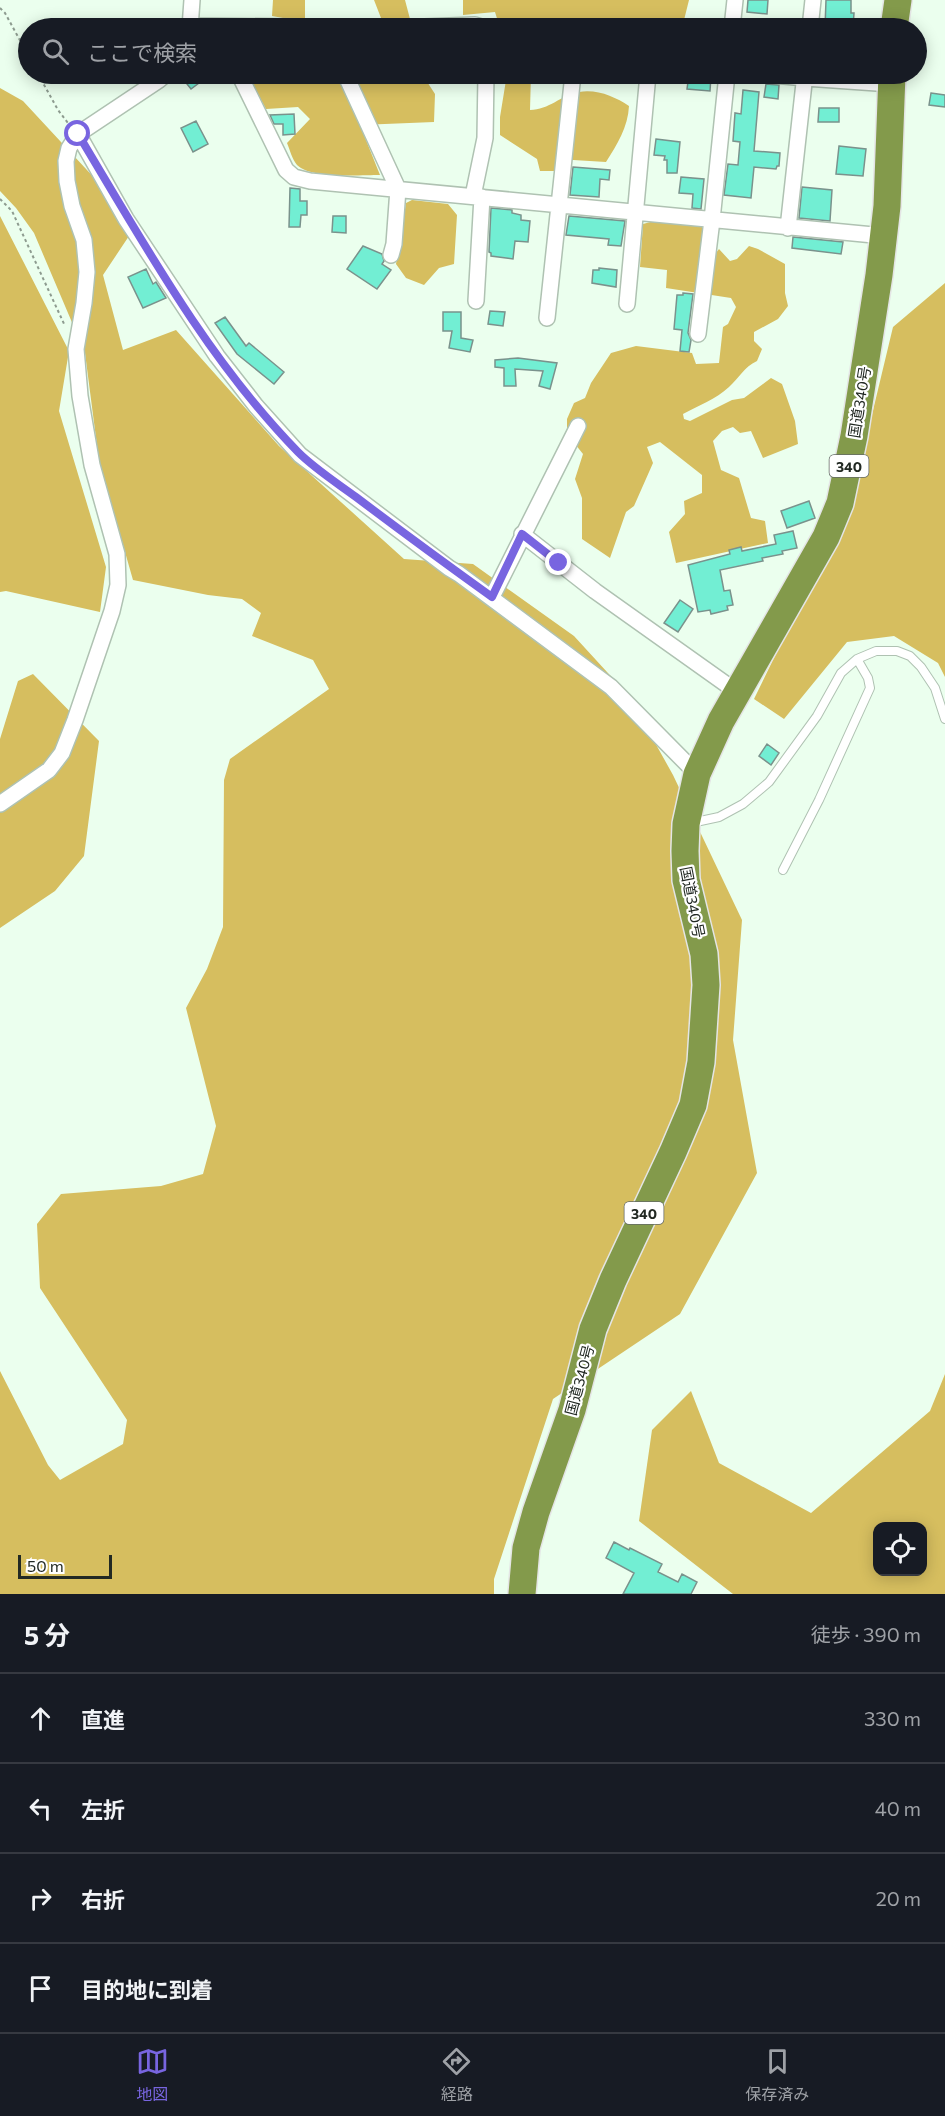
<!DOCTYPE html>
<html lang="ja">
<head>
<meta charset="utf-8">
<style>
  body { margin:0; font-family:Commissioner,"Noto Sans JP",sans-serif; background:#20242c; color:#f1f3f6 }
  .controls { position:absolute; right:18px; bottom:18px; display:grid; overflow:hidden; border-radius:12px; box-shadow:0 3px 15px #0003 }
  .controls button { width:54px; height:54px; display:grid; place-items:center; padding:0; border:0; border-bottom:2px solid #363941; background:#171b24; color:#f1f3f6; font:30px sans-serif }
  .scale { position:absolute; left:18px; bottom:15px; width:94px; box-sizing:border-box; padding-left:6px; border:3px solid #222923; border-top:0; font-size:16px; line-height:21px; white-space:nowrap; color:#222923; -webkit-text-stroke:4px #fff; paint-order:stroke }
  .stop { position:absolute; width:18px; height:18px; margin:-14px; border:4px solid #7865e0; border-radius:50%; background:#fff }
  .stop.end { background:#7865e0; border-color:#fff; box-shadow:0 2px 6px #0008 }
  .list { margin:0; padding:0; list-style:none }
  h2 { display:flex; justify-content:space-between; align-items:center; height:78px; margin:0; padding:0 24px; font-size:26px }
  h2 small { font-size:20px; font-weight:400; color:#9ea1a6 }
  .list li { display:grid; grid-template-columns:39px 1fr auto; gap:18px; align-items:center; box-sizing:border-box; height:90px; padding:0 24px; border-top:2px solid #363941 }
  .list b { display:block; font-size:22px; white-space:nowrap }
  .list em { font-size:20px; font-style:normal; color:#9ea1a6 }
  .icon { flex:none; width:33px; height:33px; fill:none; stroke:currentColor; stroke-width:2; stroke-linecap:round; stroke-linejoin:round }
  .map { position:relative; flex:none; width:945px; height:1594px; overflow:hidden }
  .search { position:absolute; background:#171b24; box-shadow:0 3px 15px #0003; left:18px; right:18px; top:18px; height:66px; display:flex; align-items:center; gap:15px; box-sizing:border-box; padding:0 21px; border-radius:33px; color:#9ea1a6; font-size:22px }
  .sheet { height:438px; background:#171b24 }
  nav { display:flex; justify-content:space-around; align-items:center; box-sizing:border-box; height:84px; border-top:2px solid #363941; background:#171b24; font-size:16px; color:#9ea1a6 }
  nav a { display:grid; justify-items:center; gap:3px }
  nav .on { color:#7865e0 }
  .map>svg:first-child { display:block }
</style>
</head>
<body>
<div class="map">
<svg width="945" height="1594" viewBox="0 0 945 1594">
  <rect width="100%" height="100%" fill="#ebffee"/>
  <path fill="#d6be5f" fill-rule="evenodd" d="M273 0H305V22L272 16Z
    M374 0H405L410 19 381 18Z
    M463 0H689L682 28H500L495 12 463 15Z
    M247 74H422L435 94 434 122 360 125 380 175C360 175 311 179 297 165 292 159 290 150 287 143L310 119 298 107 266 109Z
    M507 74H531L530 110C549 110 561 95 579 92 598 89 615 97 629 106 628 127 617 145 606 162L557 159 556 171H540L537 159 500 135V117Z
    M0 88 23 101 137 224 103 275 123 350 176 330 279 446 404 559 473 564 574 636 629 696 673 775 742 920 733 1040 757 1173 680 1314 553 1399 494 1579V1594H0V1371L48 1465 60 1480 123 1444 127 1420 40 1288 37 1224 61 1194 161 1186 203 1174 216 1126 186 1008 207 969 223 927 224 780 230 759 329 689 313 660 252 636 261 613 242 599 208 595 133 580 99 461 85 353 34 233 16 208 0 191Z
    M412 200 448 204 457 215 454 264 439 268 424 285 406 278 396 264 406 203Z
    M0 216 69 351 59 411 106 567 100 612 6 591 0 592Z
    M654 221 702 227 712 258 719 249 730 261 737 259 749 246 758 249 785 264V293L788 306 778 319 754 332V341L762 349 757 361C744 367 739 378 729 387 716 399 698 406 683 414L684 419 690 421 732 400 744 398 771 378 782 384 795 421 798 444 763 458 751 431 740 433 733 427 722 431 713 441 721 470 739 478 751 518 765 521 768 543 676 563 669 532 685 514 684 501 702 493V475L660 442 647 447 653 463 634 506 626 512 610 558 582 539V498L575 479 583 454 567 434V419L574 403 585 398 591 383 611 353 636 346 692 353 696 364 719 363 723 327 728 324 736 307 731 298 666 288 667 270 640 267 643 224Z
    M945 283V677L938 663 894 636 847 642 784 719 754 699 852 498 893 327Z
    M33 674 99 741 84 856 55 891 0 928V739L18 681Z
    M945 1374V1594H733L639 1521 652 1430 691 1391 719 1463 811 1513 930 1411ZM878 1526H922V1572H878Z"/>
  <path fill="#72eed3" stroke="#7a928c" stroke-width="1.5" d="M748 0H768L767 14 747 12Z
    M826 0H851V13H854L853 28H825Z
    M179 74H211L191 89Z
    M689 74 711 76 710 91 687 89Z
    M766 84 779 85 778 99 764 97Z
    M743 90 759 92 754 151 780 153 779 166H777L776 169 754 167 751 198 724 195 728 164 738 165 740 142 733 141 735 113 741 114Z
    M931 93 945 95V107L929 105Z
    M819 108H839V122H818Z
    M294 114 295 134 283 135V124H274L270 115Z
    M196 121 208 144 193 152 181 128Z
    M656 139 680 142 677 173H667V160H664L665 156 654 155Z
    M839 146 866 149 863 176 836 174Z
    M573 167 610 170 609 180 600 179 599 197 570 195Z
    M681 177 704 179 701 209 692 208 693 194 679 193Z
    M802 187 832 190 830 221 799 218Z
    M290 188 300 189V201H307V215H301L300 227H289Z
    M491 208 512 210V213L521 215V220L530 221 528 242 515 241 513 259 491 256V253L489 252Z
    M333 216H346V233L332 232Z
    M569 216 625 221 621 246 608 245 609 239 566 235Z
    M793 237 843 242 841 254 792 248Z
    M363 246 382 254 384 261 382 264 391 270 377 289 347 269Z
    M599 268 617 270 616 287 592 283 593 270H599Z
    M146 269 153 284 156 282 166 298 143 308 128 277Z
    M683 293 693 294 688 333 691 340 689 352 680 351 682 330 674 329 677 295H683Z
    M490 311 505 312 503 326 488 324Z
    M443 312H461V338L473 340 470 352 449 348 452 331H443Z
    M225 317 246 346 249 343 284 372 274 384 237 354 215 323Z
    M518 358 557 363 550 389 539 386 543 371 515 369 516 386H504V368L495 367V360Z
    M809 501 815 518 787 528 781 511Z
    M793 531 797 548 782 551 783 554 762 558 763 561 720 570 724 591 730 590 733 605 727 606 728 610 711 614 710 610 698 612 688 565 730 554 729 550 741 547 742 551 776 544 774 535Z
    M680 600 693 609 678 632 664 623Z
    M767 744 779 753 771 765 759 756Z
    M614 1542 629 1550 630 1548 662 1564 658 1572 678 1582 682 1574 697 1582 691 1594H623L634 1573 606 1558Z"/>
  <g fill="none" stroke-linecap="round" stroke-linejoin="round">
    <g stroke="#afc2b2" stroke-width="10">
      <path id="lane" d="M691 823 719 817 743 804 769 782 817 716 841 673 857 659 876 651H897L910 656 921 667 935 688 945 719
        M783 870 819 800 870 688 868 678 857 659"/>
    </g>
    <g stroke="#afc2b2" stroke-width="18">
      <path id="street" d="M190 26 399 28 475 25 485 28
        M190 28 192 0
        M732 28 735 0
        M810 28 813 0
        M239 74 286 170 294 177 310 181 884 236
        M345 74 398 189 394 244 391 255
        M763 74 805 78 891 84
        M78 134 126 219 217 356 256 406 300 455 449 568 459 574 611 687 697 774
        M473 196 485 138 486 74
        M788 228 805 74
        M476 301 482 197
        M627 304 648 74
        M547 318 573 74
        M698 334 712 220 727 74
        M522 534 595 591 737 692
        M492 597 578 426
        M0 804 49 770 62 753 75 720 112 611 118 585 117 554 92 465 80 396 76 349 84 303 87 272 84 240 72 206 67 181 66 161 69 148 78 134 159 80 166 74"/>
    </g>
    <g stroke="#e4e5e5" stroke-width="30">
      <path id="highway" d="M894 28 898 0
        M522 1594 526 1548 536 1512 572 1410 593 1329 613 1280 673 1152 693 1105 701 1062 706 985 704 954 686 880 685 851 686 824 697 774 721 721 826 537 840 503 854 436 879 275 887 206 892 74"/>
    </g>
    <path stroke="#8d9b8f" stroke-width="2" stroke-dasharray="3 3" stroke-linecap="butt" d="M0 8 5 13 28 55
      M38 74 58 110 68 123
      M0 199 12 211 65 326"/>
    <use href="#lane" stroke="#fff" stroke-width="8"/>
    <use href="#street" stroke="#fff" stroke-width="15"/>
    <use href="#highway" stroke="#839a4b" stroke-width="27"/>
  </g>
  <g fill="none" stroke-linecap="round" stroke-linejoin="round">
    <path stroke="#7865e0" stroke-width="8" d="M78 134C144 244 208 360 298 452 315 469 337 483 356 497 401 531 446 564 492 597L522 534 559 563"/>
  </g>
  <g text-anchor="middle" dominant-baseline="central" stroke-width="4.5" stroke-linejoin="round" paint-order="stroke">
    <g fill="#fff" stroke="#646965" stroke-width="1.5">
      <rect x="829.5" y="455" width="39" height="22" rx="4.5"/>
      <rect x="624.5" y="1202" width="39" height="22" rx="4.5"/>
    </g>
    <g font-size="14" font-weight="bold" fill="#222923">
      <text x="849" y="466">340</text>
      <text x="644" y="1213">340</text>
    </g>
    <g font-size="15" fill="#222923" stroke="#fff">
      <text transform="translate(859 402) rotate(-81)">国道340号</text>
      <text transform="translate(693 902) rotate(79)">国道340号</text>
      <text transform="translate(579 1380) rotate(-75)">国道340号</text>
    </g>
  </g>
</svg>
<div class="controls">
<button><svg class="icon" aria-label="locate" viewBox="0 0 24 24"><circle cx="12" cy="12" r="6"/><path d="M12 2v4M12 18v4M2 12h4M18 12h4"/></svg></button>
</div>
<div class="scale">50 m</div>
<div class="stop" style="left:78px;top:134px"></div>
<div class="stop end" style="left:559px;top:563px"></div>
<div class="search"><svg class="icon" aria-label="search" viewBox="0 0 24 24"><circle cx="10" cy="10" r="6"/><path d="M15 15l6 6"/></svg>ここで検索</div>
</div>
<section class="sheet">
<h2>5 分<small>徒歩 · 390 m</small></h2>
<ul class="list">
<li><svg class="icon" aria-label="ahead" viewBox="0 0 24 24"><path d="M12 20V5M6 11l6-6 6 6"/></svg><div><b>直進</b></div><em>330 m</em></li>
<li><svg class="icon" aria-label="left" viewBox="0 0 24 24"><path d="M17 20v-9H6M10 6l-5 5 5 5"/></svg><div><b>左折</b></div><em>40 m</em></li>
<li><svg class="icon" aria-label="right" viewBox="0 0 24 24"><path d="M7 20v-9h11M14 6l5 5-5 5"/></svg><div><b>右折</b></div><em>20 m</em></li>
<li><svg class="icon" aria-label="arrive" viewBox="0 0 24 24"><path d="M6 21V4h12l-3 4 3 4H6"/></svg><div><b>目的地に到着</b></div></li>
</ul>
</section>
<nav>
<a class="on"><svg class="icon" aria-label="map" viewBox="0 0 24 24"><path d="M3 6l6-2 6 2 6-2v14l-6 2-6-2-6 2zM9 4v14M15 6v14"/></svg>地図</a>
<a><svg class="icon" aria-label="directions" viewBox="0 0 24 24"><path d="M12 3l9 9-9 9-9-9zM9 14v-3h6M13 9l2 2-2 2"/></svg>経路</a>
<a><svg class="icon" aria-label="saved" viewBox="0 0 24 24"><path d="M7 4h10v16l-5-4-5 4z"/></svg>保存済み</a>
</nav>
</body>
</html>
